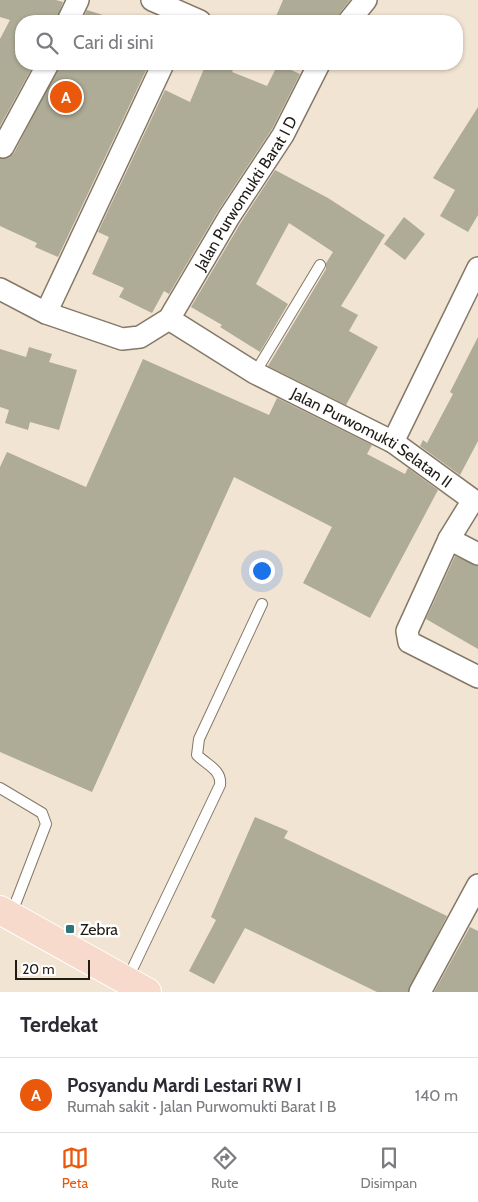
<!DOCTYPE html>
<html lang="id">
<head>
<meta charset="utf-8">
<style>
  body { margin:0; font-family:Cabin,sans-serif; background:#f7f7f7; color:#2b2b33 }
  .scale { position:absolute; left:15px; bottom:12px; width:75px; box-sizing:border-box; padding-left:5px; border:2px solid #201b14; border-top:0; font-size:14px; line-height:18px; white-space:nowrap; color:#201b14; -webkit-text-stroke:4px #fff; paint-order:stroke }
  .you { position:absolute; left:261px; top:570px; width:18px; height:18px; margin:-12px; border:4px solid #fff; border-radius:50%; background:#1a73e8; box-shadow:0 0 0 8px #1a73e833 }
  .badge { display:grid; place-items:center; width:32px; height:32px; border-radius:50%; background:#ea580c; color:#fff; font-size:16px; font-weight:700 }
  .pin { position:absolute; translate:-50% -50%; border:2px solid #fff; box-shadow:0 1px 5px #0006 }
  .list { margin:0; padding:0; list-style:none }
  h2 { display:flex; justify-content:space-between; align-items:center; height:65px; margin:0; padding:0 20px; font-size:21px }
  h2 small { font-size:16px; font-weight:400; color:#7c7c81 }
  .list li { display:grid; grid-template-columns:32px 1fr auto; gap:15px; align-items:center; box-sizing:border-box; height:75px; padding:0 20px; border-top:1px solid #e1e1e2 }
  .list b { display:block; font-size:19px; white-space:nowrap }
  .list p { margin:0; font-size:16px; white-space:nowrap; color:#7c7c81 }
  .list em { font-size:16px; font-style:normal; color:#7c7c81 }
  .icon { flex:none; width:28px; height:28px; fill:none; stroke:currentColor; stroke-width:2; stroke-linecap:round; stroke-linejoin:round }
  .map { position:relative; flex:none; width:478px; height:992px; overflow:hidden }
  .search { position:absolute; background:#fff; box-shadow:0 1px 4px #0004; left:15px; right:15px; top:15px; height:55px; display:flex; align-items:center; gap:12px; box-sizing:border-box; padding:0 18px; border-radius:20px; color:#7c7c81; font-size:19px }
  .sheet { height:140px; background:#fff }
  nav { display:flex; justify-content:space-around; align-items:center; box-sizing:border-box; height:70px; border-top:1px solid #e1e1e2; background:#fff; font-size:14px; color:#7c7c81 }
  nav a { display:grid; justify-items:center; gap:2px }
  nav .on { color:#ea580c }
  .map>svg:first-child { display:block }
</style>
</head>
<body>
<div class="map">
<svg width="478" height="992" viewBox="0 0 478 992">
  <rect width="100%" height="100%" fill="#f2e4d2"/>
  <path fill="#aeab96" d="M0 0H56L63 2 56 21H21V64H34L0 126V39L10 20 0 17Z
    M283 0H350L339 14 337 21H274Z
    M87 10 109 17 108 21H82Z
    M60 64H149L58 257 35 247 37 243 0 226V159L9 158 14 153Z
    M206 64H236L232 72 267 86 278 64 300 74 272 129 218 211 169 294 164 291 152 313 119 297 124 288 92 274 109 237 98 232 165 90 190 102Z
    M478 107V215L468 232 440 216 455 190 433 178Z
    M275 170 328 198 385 235 341 306 358 315 349 331 378 347 346 405 268 366 326 269V263L333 252 289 223 256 284 288 304 260 352 220 327 222 325 191 307 240 224Z
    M404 217 425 234 405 260 384 244Z
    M478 337V441L460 475 420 446 423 440 427 443 453 394 450 392Z
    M29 347 52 354 49 362 77 370 59 430 30 422 28 430 5 423 9 410 0 407V349L26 357Z
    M143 359 269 415 277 398 372 445 367 454 405 474 408 468 438 490 370 618 303 583 332 527 234 477 92 792 0 752V467L7 452 86 487Z
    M455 556 478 566V649L426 619Z
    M255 817 288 831 284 838 447 916 408 992H377L245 928 214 984 189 971 216 920 211 917Z
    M470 927 478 931V992H434Z"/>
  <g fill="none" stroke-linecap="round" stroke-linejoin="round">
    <g stroke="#847867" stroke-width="12">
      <path id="lane" d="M255 373 320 265
        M0 788 42 813 46 824 11 915
        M127 980 220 785C222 770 207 765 197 755L199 739 262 604"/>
    </g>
    <g stroke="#847867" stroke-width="24">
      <g id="street">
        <path d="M152 0 200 21"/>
        <path d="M68 21 78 0"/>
        <path d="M349 21 366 0"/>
        <path d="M3 147 48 64"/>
        <path id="s1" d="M0 289 46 313 122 339 140 337 169 319 229 217 283 135 319 64"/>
        <path d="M46 313 163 64"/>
        <path id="s2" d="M169 319 255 373 393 442 473 500 449 539 407 631 409 642 478 677"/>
        <path d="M393 442 478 268"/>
        <path d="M449 539 478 554"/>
        <path d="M420 992 478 885"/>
      </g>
    </g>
    <g stroke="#fff" stroke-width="30">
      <path id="primary" d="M0 910 147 992"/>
    </g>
    <use href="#lane" stroke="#fff" stroke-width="10"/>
    <use href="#street" stroke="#fff" stroke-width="21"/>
    <use href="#primary" stroke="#f7dacc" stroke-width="28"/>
  </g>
  <rect fill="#2b757a" stroke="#fff" stroke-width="2" x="65" y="924" width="10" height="10" rx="2.5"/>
  <g text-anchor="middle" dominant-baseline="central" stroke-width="5" stroke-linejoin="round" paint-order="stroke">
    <g font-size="16" fill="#201b14" stroke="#fff">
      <text stroke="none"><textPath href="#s1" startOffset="332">Jalan Purwomukti Barat I D</textPath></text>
      <text stroke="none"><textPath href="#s2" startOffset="235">Jalan Purwomukti Selatan II</textPath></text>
    </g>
    <g font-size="16" fill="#201b14" stroke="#fff" text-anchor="start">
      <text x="80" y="929">Zebra</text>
    </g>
  </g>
</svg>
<div class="scale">20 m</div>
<div class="you"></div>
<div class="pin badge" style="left:66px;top:97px">A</div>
<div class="search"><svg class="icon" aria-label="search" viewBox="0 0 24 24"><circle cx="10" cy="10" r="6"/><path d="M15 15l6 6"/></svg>Cari di sini</div>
</div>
<section class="sheet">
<h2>Terdekat<small></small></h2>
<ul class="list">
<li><span class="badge">A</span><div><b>Posyandu Mardi Lestari RW I</b><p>Rumah sakit · Jalan Purwomukti Barat I B</p></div><em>140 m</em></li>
</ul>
</section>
<nav>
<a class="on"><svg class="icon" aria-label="map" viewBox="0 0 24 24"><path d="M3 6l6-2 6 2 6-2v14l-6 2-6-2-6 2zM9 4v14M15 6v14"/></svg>Peta</a>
<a><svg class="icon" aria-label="directions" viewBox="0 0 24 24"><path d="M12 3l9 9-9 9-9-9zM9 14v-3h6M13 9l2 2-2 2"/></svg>Rute</a>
<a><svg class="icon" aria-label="saved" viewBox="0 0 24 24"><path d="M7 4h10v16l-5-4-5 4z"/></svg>Disimpan</a>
</nav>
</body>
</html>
